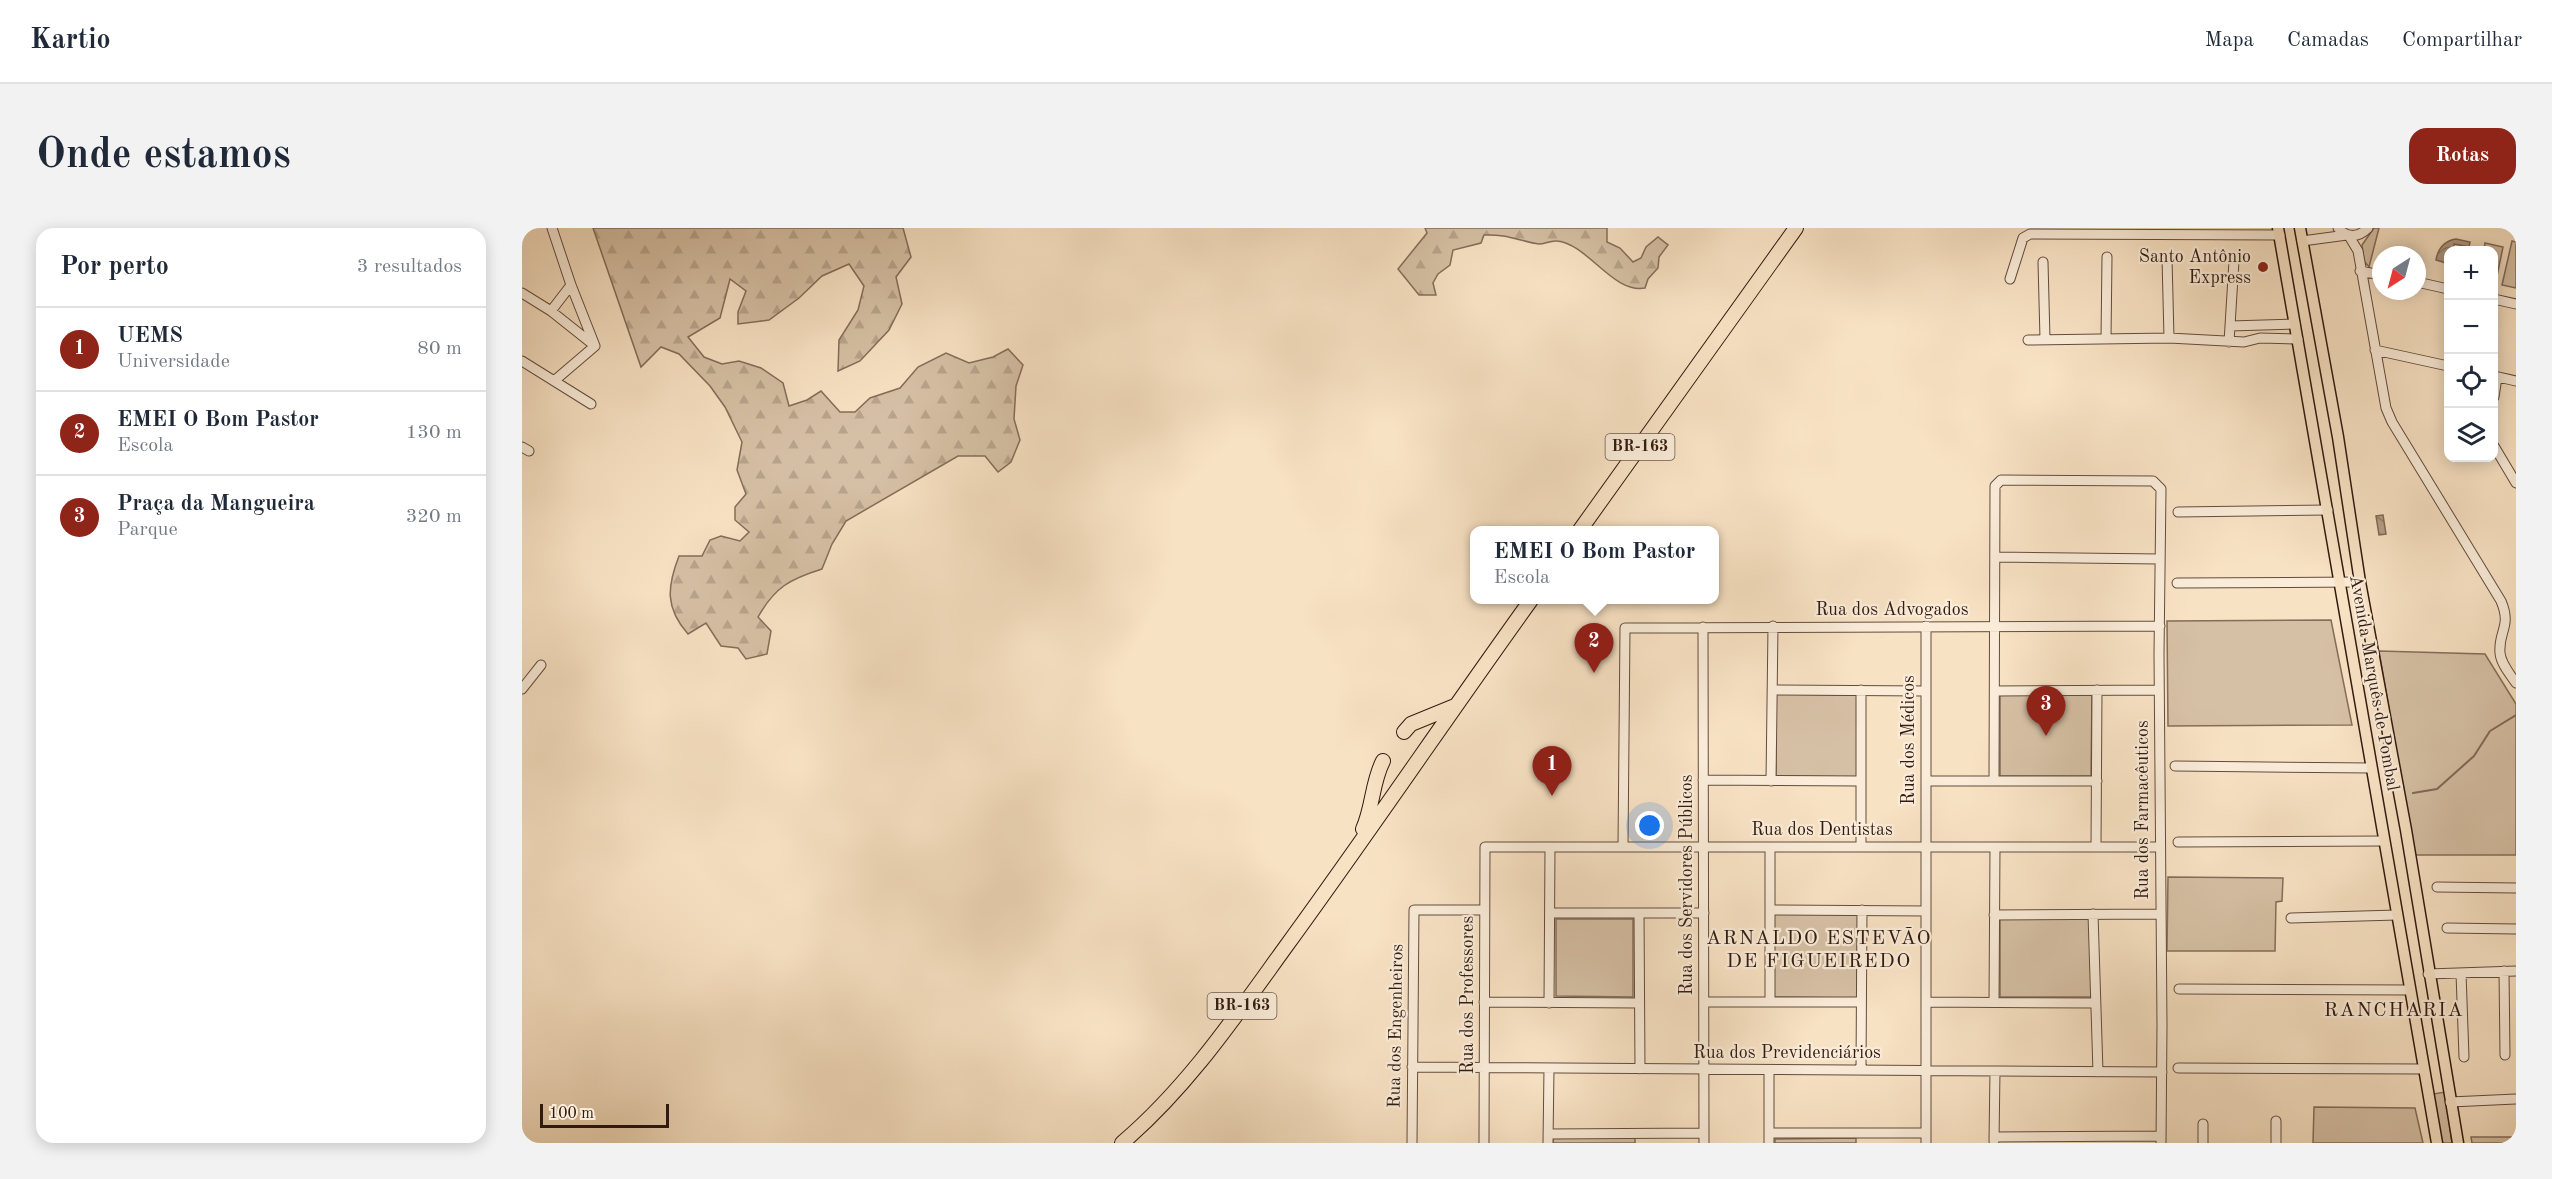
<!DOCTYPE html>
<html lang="pt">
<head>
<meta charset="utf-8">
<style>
  body { margin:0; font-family:"Old Standard TT",serif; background:#f2f2f3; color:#1f2937 }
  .controls { position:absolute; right:18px; top:18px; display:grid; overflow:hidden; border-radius:12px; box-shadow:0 3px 15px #0003 }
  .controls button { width:54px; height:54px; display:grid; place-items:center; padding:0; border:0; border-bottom:2px solid #e0e1e3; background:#fff; color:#1f2937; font:30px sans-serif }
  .compass { position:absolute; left:1850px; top:18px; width:54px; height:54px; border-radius:50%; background:#fff; box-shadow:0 3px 15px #0003; rotate:216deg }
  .scale { position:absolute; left:18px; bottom:15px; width:129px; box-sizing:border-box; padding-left:6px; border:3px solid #311a10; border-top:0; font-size:16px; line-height:21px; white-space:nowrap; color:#311a10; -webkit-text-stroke:4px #faecd9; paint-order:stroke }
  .you { position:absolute; left:1128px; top:598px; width:21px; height:21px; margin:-15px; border:4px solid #fff; border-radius:50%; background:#1a73e8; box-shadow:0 0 0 9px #1a73e833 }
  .badge { display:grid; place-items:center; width:39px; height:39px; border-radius:50%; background:#8f2418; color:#fff; font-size:20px; font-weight:700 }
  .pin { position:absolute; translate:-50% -50px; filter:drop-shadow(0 2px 3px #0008) }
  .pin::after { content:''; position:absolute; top:32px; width:21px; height:18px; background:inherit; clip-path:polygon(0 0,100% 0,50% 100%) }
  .popup { position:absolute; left:948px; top:298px; width:249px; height:78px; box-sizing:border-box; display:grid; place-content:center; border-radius:12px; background:#fff; filter:drop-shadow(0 2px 4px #0005); font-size:20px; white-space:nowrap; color:#747a83 }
  .popup b { font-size:22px; color:#1f2937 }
  .popup::after { content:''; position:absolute; left:50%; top:100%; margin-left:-12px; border:12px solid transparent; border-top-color:#fff }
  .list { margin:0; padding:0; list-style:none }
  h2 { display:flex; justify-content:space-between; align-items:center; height:78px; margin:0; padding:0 24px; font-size:26px }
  h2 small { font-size:20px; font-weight:400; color:#747a83 }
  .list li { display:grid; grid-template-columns:39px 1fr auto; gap:18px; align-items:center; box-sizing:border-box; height:84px; padding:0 24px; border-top:2px solid #e0e1e3 }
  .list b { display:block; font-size:22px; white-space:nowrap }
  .list p { margin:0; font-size:20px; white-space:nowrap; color:#747a83 }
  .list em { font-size:20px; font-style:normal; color:#747a83 }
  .icon { flex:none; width:33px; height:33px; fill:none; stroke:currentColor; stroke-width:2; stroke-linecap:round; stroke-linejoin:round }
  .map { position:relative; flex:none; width:1994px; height:915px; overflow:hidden; border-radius:18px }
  header { display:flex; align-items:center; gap:36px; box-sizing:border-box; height:84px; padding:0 30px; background:#fff; border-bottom:2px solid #e0e1e3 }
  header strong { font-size:28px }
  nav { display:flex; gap:33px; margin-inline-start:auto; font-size:21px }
  .intro { display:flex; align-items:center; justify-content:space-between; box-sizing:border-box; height:144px; padding:0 36px }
  h1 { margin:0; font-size:42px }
  .button { padding:15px 27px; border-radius:18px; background:#8f2418; color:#fff; font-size:21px; font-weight:700 }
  main { display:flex; gap:36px; padding:0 36px }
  aside { flex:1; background:#fff; border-radius:18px; box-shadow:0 3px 15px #0003 }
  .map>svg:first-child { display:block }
</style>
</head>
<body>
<header>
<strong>Kartio</strong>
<nav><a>Mapa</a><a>Camadas</a><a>Compartilhar</a></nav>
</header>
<div class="intro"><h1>Onde estamos</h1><a class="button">Rotas</a></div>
<main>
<aside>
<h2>Por perto<small>3 resultados</small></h2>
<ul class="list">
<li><span class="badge">1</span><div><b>UEMS</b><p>Universidade</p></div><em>80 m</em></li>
<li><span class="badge">2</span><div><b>EMEI O Bom Pastor</b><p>Escola</p></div><em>130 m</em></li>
<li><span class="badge">3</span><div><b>Praça da Mangueira</b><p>Parque</p></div><em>320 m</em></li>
</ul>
</aside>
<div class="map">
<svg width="1994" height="915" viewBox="0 0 1994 915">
  <defs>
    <pattern id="forest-firs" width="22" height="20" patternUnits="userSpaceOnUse" patternTransform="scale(1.5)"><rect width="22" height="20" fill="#d6c0a5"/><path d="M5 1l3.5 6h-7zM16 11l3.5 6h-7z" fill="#b8a48d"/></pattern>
    <pattern id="water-waves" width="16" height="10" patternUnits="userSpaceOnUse" patternTransform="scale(1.5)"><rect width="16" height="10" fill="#b49e87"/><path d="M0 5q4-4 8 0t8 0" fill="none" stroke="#93806d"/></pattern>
  </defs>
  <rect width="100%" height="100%" fill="#f8e2c4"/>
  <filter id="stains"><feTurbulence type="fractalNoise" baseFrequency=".00333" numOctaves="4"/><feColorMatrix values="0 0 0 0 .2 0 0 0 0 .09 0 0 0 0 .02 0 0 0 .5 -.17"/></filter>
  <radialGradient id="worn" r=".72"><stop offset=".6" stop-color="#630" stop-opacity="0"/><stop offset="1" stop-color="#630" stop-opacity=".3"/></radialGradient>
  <path fill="#d6c0a5" stroke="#846d5a" stroke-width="1.5" d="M1852 0H1857L1847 39 1842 33 1840 17Z
    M1990 13 1994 14V60L1980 57Z
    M1963 15 1981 19 1975 48H1972V22H1962Z
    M1809 392 1830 497 1646 498 1645 393Z
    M1857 423 1963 426 1994 476V627H1892Z
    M1254 466 1335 467V549L1254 548Z
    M1478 467H1570L1569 548H1478Z
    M1646 649 1761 650 1760 673 1754 674 1753 723H1645Z
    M1252 686H1336L1335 770 1252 769Z
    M1034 691H1111V769L1034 768Z
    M1478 691H1568L1569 769H1478Z
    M1923 864 1930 915H1920L1911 866Z
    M1792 879 1893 880 1901 915H1791Z
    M1949 909H1994V915H1950Z
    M1031 910H1113V915H1031Z
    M1334 910V915H1253V911Z"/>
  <path fill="url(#forest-firs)" stroke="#846d5a" stroke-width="1.5" d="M71 0H381L389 29 374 49 380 76 367 102 338 133 316 143 317 112 336 82 342 58 327 36 300 48 277 70 247 92 216 96V84L224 63 208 51 198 90 166 109 182 129 200 136 217 133 239 140 261 155 267 178 285 172 299 163 318 184H333L348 170 378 160 396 139 424 125 447 135 471 129 486 121 501 137 494 158 492 191 498 212 489 234 476 244 463 228H436L324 293 310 316 300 341C268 351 253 359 236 389L249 403 245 426 224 431 216 420 199 418 184 395 166 406C143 380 145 359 157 328H180L188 312 199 308 218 313 227 304 213 292V279L224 266 215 242 220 214 203 179 188 158 157 126 139 119 119 139Z
    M903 0H1085V14L1098 20 1111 34 1119 30 1124 19 1136 9 1146 17 1137 29 1136 40 1126 51 1123 60C1091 66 1066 16 1035 13 1029 12 1023 16 1017 16 997 13 985 6 962 7L959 15 931 22 928 37 916 46 911 55 914 67H897L876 41 905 5Z"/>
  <path fill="url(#water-waves)" stroke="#806957" stroke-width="1.5" d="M1934 11 1948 14 1947 19 1932 16V20L1946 22H1926L1924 35 1914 32C1916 20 1922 13 1934 11Z
    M1861 287 1864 306 1857 307 1854 288Z"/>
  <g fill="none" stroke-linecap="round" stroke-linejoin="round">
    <path stroke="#806957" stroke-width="2" d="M1891 565 1915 561 1952 528 1968 503 1994 487"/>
    <g stroke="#634c3d" stroke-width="11">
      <path id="minor" d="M30 0 49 57 73 118 32 153
        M1816 0C1825 10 1836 10 1846 0
        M1827 8 1836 23 1864 180 1870 194 1979 373C1990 399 1976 403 1978 425 1979 436 1988 446 1994 455
        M1780 13 1825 7
        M1645 30 1647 110
        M1521 34 1523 111
        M1838 43 1859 47
        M1488 51 1501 10 1508 6 1758 7
        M1895 54 1926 61
        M0 65 29 83 73 118
        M1972 71 1994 76
        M29 83 49 57
        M1708 98 1773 96
        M1584 111 1585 29
        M1506 112 1647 110 1722 114 1738 110 1776 111
        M1707 114 1712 33
        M1853 122 1926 138
        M0 133 69 176
        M1972 148 1994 153
        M1972 169 1975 149
        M1972 218 1994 255
        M0 219 7 223
        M1656 284 1806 282
        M1474 329 1638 331
        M1655 355 1838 354
        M1404 398V915
        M1181 399 1182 915
        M0 461 19 437
        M1250 462 1404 463
        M1339 462V619
        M1473 463 1637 462
        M1653 538 1849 540
        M1181 552 1339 553
        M1249 553 1251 398
        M1404 553H1575
        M1472 553 1473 258 1479 252 1631 253 1639 261 1637 426 1640 797 1639 915
        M1656 614 1861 613
        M1101 619 1103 400 1638 398
        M1574 619 1575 462
        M1915 659 1994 660
        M1248 682 1404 683
        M1028 685H1182
        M1117 685 1118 841
        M1571 686 1576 844
        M1472 687 1639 686
        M1769 690 1875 687
        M1925 700 1994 701
        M1982 743 1983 827
        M1939 745 1942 829
        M1906 746 1994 743
        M1657 761 1888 762
        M962 774 1117 775
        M1182 774H1339
        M1248 774V619
        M1404 774 1573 775
        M1472 774 1473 619
        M1027 775 1028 619
        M890 839 1640 844
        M1656 840 1902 841
        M1339 842 1340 682
        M1928 874 1994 871
        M1754 893V915
        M1681 896V915
        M1247 905H1404
        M1026 906 1182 905
        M1472 909 1639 908
        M1472 913 1473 843
        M890 915 892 682H962
        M962 915 963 619H1638
        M1026 915 1027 840
        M1247 915V842"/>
    </g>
    <g stroke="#311a10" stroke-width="13">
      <path id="major" d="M1756 0 1915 915
        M1778 0 1816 209 1838 354 1884 602 1936 915"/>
    </g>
    <g stroke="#311a10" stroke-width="16">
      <path id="highway" d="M1058 302 1274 0
        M882 504 889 496 933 478
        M841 601C851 579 850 554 861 533
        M600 915C666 859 715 786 765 717 848 603 927 486 1009 372"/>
    </g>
    <use href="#minor" stroke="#faecd9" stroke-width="9"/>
    <use href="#major" stroke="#f8e2c4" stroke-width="10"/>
    <use href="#highway" stroke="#f8e2c4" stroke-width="14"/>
  </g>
  <circle fill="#8f2418" stroke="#faecd9" stroke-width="2" cx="1741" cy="39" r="6"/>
  <g text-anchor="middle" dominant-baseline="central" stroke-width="4.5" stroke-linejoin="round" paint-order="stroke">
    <g fill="#faecd9" stroke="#6d594c" stroke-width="1.5">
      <rect x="1083.5" y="206" width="69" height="26" rx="4.5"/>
      <rect x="685.5" y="765" width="69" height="26" rx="4.5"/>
    </g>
    <g font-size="16" font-weight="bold" fill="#311a10">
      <text x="1118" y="219">BR-163</text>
      <text x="720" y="778">BR-163</text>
    </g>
    <g font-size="18" fill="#311a10" stroke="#faecd9" text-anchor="end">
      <text x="1729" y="29">Santo Antônio<tspan x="1729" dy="21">Express</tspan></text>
    </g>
    <g font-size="18" fill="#311a10" stroke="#faecd9">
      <text x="1370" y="382">Rua dos Advogados</text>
      <text transform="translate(1852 455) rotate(80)">Avenida Marquês de Pombal</text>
      <text transform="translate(1387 512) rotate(-90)">Rua dos Médicos</text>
      <text transform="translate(1621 582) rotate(-90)">Rua dos Farmacêuticos</text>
      <text x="1300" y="602">Rua dos Dentistas</text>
      <text transform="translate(1165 657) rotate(-90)">Rua dos Servidores Públicos</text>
      <text transform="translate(946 767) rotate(-90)">Rua dos Professores</text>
      <text transform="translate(874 798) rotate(-89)">Rua dos Engenheiros</text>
      <text x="1265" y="825">Rua dos Previdenciários</text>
    </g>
    <g font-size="20" letter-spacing="1.5" fill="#311a10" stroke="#faecd9">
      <text x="1297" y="711">ARNALDO ESTEVÃO<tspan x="1297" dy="23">DE FIGUEIREDO</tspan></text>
      <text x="1872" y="783">RANCHARIA</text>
    </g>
  </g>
  <rect width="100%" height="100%" filter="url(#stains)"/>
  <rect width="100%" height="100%" fill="url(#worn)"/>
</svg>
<div class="controls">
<button>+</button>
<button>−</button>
<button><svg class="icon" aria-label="locate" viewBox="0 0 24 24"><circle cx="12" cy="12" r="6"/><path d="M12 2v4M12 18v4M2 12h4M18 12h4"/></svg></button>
<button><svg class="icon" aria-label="layers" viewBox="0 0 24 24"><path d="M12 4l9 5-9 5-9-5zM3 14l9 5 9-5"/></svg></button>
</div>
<svg class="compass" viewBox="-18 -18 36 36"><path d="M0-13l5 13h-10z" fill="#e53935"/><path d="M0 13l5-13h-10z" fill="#747a83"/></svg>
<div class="scale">100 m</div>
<div class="you"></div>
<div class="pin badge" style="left:1030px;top:568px">1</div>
<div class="pin badge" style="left:1072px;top:445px">2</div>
<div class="popup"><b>EMEI O Bom Pastor</b>Escola</div>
<div class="pin badge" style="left:1524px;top:508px">3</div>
</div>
</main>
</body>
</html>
